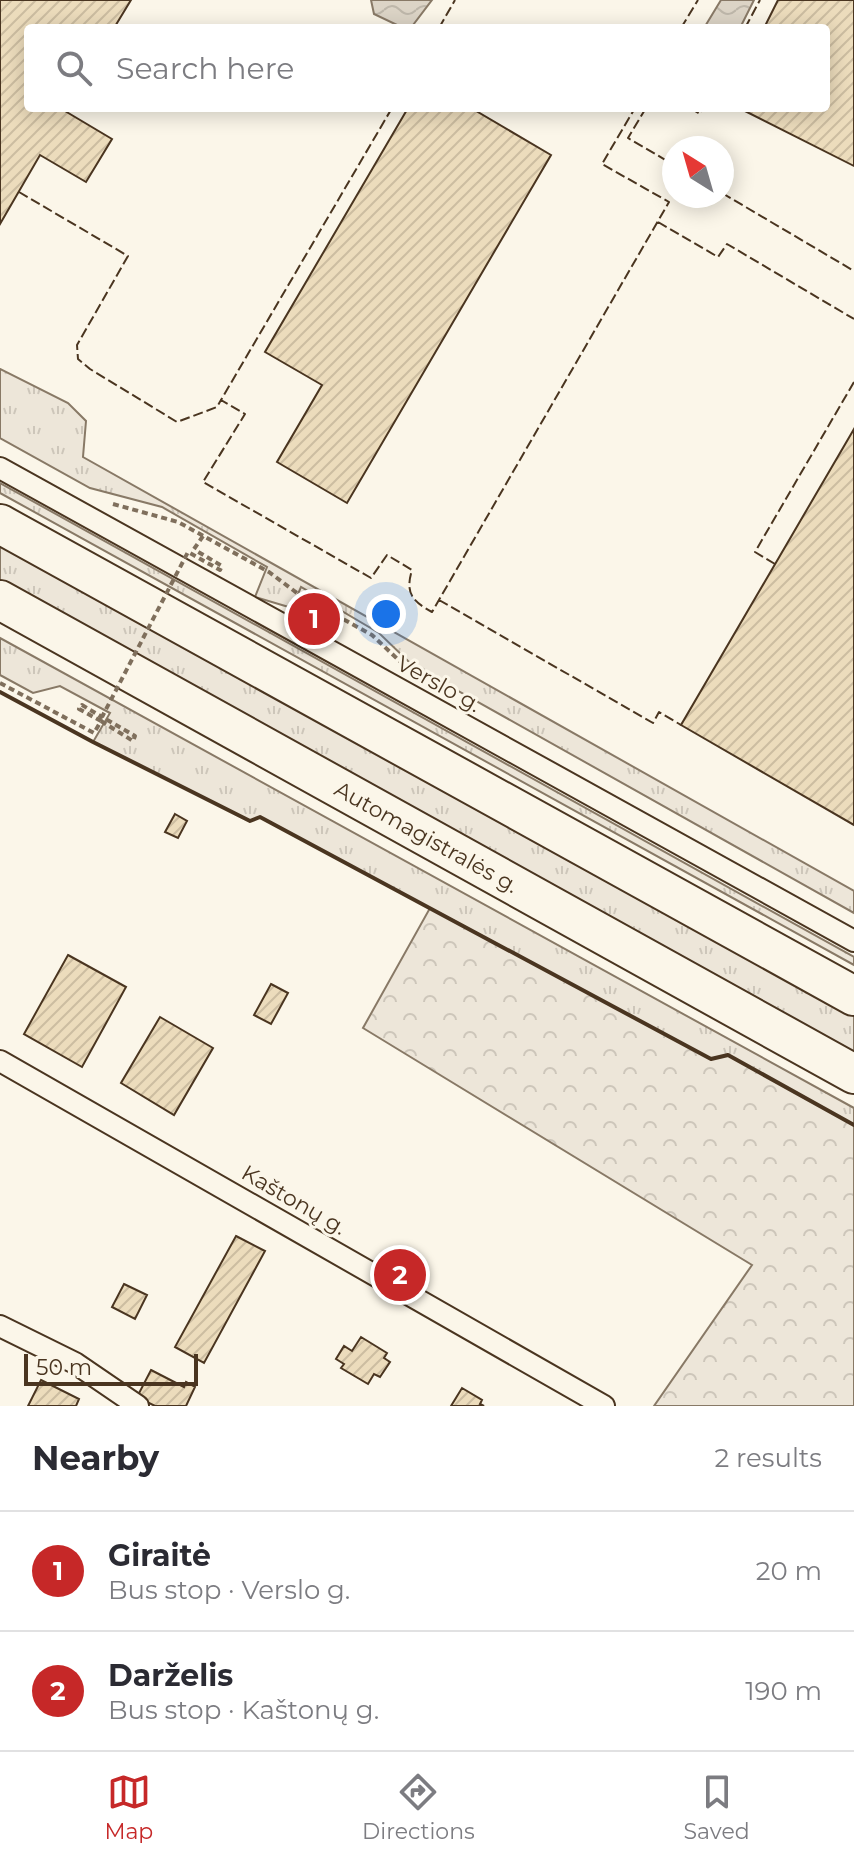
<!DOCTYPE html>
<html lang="en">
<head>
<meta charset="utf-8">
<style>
  body { margin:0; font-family:Montserrat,sans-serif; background:#f2f2f3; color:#2b2b33 }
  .compass { position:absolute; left:662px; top:136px; width:72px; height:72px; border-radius:50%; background:#fff; box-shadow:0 4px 20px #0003; rotate:323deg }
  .scale { position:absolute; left:24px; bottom:20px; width:174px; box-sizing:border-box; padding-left:8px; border:4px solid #4a3520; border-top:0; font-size:22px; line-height:28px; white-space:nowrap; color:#4a3520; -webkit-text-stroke:6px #fbf6e9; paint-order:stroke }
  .you { position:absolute; left:386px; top:614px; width:28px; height:28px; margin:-20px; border:6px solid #fff; border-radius:50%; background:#1a73e8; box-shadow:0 0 0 12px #1a73e833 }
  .badge { display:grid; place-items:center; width:52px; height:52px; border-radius:50%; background:#c62828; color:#fff; font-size:26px; font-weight:700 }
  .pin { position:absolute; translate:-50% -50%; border:4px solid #fff; box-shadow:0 2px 8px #0006 }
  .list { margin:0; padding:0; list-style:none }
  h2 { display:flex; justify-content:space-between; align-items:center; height:104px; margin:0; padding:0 32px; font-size:34px }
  h2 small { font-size:26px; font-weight:400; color:#7c7c81 }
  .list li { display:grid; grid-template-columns:52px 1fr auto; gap:24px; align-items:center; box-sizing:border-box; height:120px; padding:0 32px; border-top:2px solid #e1e1e2 }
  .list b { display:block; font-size:30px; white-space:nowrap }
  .list p { margin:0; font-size:26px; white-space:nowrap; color:#7c7c81 }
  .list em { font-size:26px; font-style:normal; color:#7c7c81 }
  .icon { flex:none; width:44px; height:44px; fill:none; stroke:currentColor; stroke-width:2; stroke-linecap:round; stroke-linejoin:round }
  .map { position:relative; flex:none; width:854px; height:1406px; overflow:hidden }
  .search { position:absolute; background:#fff; box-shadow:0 4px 20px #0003; left:24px; right:24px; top:24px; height:88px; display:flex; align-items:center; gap:20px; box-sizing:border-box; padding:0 28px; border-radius:8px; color:#7c7c81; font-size:30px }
  .sheet { height:344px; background:#fff }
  nav { display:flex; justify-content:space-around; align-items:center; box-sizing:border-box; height:112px; border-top:2px solid #e1e1e2; background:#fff; font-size:22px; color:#7c7c81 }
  nav a { display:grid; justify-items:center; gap:4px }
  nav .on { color:#c62828 }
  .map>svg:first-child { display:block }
</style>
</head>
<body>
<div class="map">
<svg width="854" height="1406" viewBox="0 0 854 1406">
  <defs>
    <pattern id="grass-tufts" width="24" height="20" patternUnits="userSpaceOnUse" patternTransform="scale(2)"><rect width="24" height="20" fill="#ede6d9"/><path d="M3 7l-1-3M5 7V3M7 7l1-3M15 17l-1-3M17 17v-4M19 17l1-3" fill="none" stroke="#cdc6ba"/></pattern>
    <pattern id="forest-crowns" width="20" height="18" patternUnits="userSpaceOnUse" patternTransform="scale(2)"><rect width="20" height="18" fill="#ede6d9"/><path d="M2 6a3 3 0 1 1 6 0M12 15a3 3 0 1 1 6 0" fill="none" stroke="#cdc6ba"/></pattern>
    <pattern id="water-waves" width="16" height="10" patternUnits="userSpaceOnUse" patternTransform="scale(2)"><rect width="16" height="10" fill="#dcd4c6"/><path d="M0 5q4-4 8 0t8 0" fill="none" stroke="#beb7aa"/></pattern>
    <pattern id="building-hatch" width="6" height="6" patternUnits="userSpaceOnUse" patternTransform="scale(2)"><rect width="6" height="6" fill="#ecdcbc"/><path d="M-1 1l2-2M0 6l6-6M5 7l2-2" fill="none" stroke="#ccbda1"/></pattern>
  </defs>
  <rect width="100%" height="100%" fill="#fbf6e9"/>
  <path fill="url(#grass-tufts)" stroke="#887966" stroke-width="2" d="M0 369 68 403 86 421 83 457 854 891V913L428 674 408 661 379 633 301 587 292 608 255 597 267 567 162 507 90 488 0 438Z
    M0 483 854 957V965L0 493Z
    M0 540 854 1013V1058L0 580Z
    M0 638 854 1108V1125L728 1055 711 1059 260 817 250 821 93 742 110 713 60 686 33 693 0 675Z"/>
  <path fill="url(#forest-crowns)" stroke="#887966" stroke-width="2" d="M430 908 711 1059 728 1055 854 1125V1406H654L752 1265 363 1028Z"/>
  <path fill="url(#water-waves)" stroke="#887966" stroke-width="2" d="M371 0H432L413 25H397L374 14Z
    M721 0H754L740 28H704Z"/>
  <path fill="url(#building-hatch)" stroke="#4a3520" stroke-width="2" d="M0 0H131L114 28H28V108H67L65 111 112 139 86 182 40 155 0 224Z
    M778 0H854V166L739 108H826V28H764Z
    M408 108H471L551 155 347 503 277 462 322 385 265 352Z
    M854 429V825L681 725Z
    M175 814 187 821 178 838 165 832Z
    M68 955 126 987 82 1067 24 1034Z
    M271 984 288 993 271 1024 254 1015Z
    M160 1017 213 1048 174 1115 121 1083Z
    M236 1236 265 1251 204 1363 175 1347Z
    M124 1284 147 1295 135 1319 112 1307Z
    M361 1337 387 1353 384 1358 390 1362 380 1377 374 1374 368 1384 341 1368 344 1364 336 1359 344 1346 352 1351Z
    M151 1370 184 1387 186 1382 195 1387 186 1406H155L137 1397Z
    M41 1380 79 1399 76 1406H28Z
    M462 1388 482 1400 480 1404 484 1406H451Z"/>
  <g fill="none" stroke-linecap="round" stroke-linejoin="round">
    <g stroke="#4a3520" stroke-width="24">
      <path id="minor" d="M0 468 854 941
        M0 1061 604 1406
        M0 1326 75 1363 138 1406"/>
    </g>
    <g stroke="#4a3520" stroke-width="42">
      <g id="motorway">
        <path d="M0 524 854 996"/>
        <path id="s1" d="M0 600 854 1074"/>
      </g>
    </g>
    <path stroke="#7f6f5c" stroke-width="4" stroke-dasharray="6 4" stroke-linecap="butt" d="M113 504 178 522 269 572 301 596 372 635 406 667
      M194 549 203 536
      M0 683 94 733 101 721 79 709 82 705 102 717"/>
    <use href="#minor" stroke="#fbf6e9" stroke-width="20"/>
    <use href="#motorway" stroke="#fbf6e9" stroke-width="38"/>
    <path stroke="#7f6f5c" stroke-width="4" stroke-dasharray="6 4" stroke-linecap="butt" d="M101 721 133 741 135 736 102 717 188 552 220 570 222 566 195 550"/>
    <path stroke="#4a3520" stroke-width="2" stroke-dasharray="10 4" stroke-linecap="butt" d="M439 28 455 0
      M681 28 698 0
      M745 28 760 0
      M392 108 221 400 245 414 203 482 371 578 387 555 412 570C405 593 412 601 432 612L669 202 602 164 635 108
      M646 108 628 138 674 165
      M690 108 700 114 703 108
      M19 192 128 256 77 345 78 359 90 369 177 422 217 407 221 400
      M722 193 854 271
      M658 222 718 257 727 244 854 319
      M775 564 755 552 854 382
      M439 600 653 723 659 712 681 725"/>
    <path stroke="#4a3520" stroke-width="4" d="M0 692 93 742 250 821 260 817 711 1059 728 1055 854 1125"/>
  </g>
  <g text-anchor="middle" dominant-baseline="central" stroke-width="6" stroke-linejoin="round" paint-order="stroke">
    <g font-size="22" fill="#4a3520" stroke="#fbf6e9">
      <text transform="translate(439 684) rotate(29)">Verslo g.</text>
      <text stroke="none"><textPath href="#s1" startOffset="488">Automagistralės g.</textPath></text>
      <text transform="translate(294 1200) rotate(30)">Kaštonų g.</text>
    </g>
  </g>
</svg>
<svg class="compass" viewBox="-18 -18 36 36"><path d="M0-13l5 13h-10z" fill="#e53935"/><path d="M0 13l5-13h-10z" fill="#7c7c81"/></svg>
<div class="scale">50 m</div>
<div class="you"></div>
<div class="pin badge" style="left:314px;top:619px">1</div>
<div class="pin badge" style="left:400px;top:1275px">2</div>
<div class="search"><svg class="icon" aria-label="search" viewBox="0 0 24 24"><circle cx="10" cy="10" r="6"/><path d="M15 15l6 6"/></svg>Search here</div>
</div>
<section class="sheet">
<h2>Nearby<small>2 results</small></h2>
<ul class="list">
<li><span class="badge">1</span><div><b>Giraitė</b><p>Bus stop · Verslo g.</p></div><em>20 m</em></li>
<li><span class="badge">2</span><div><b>Darželis</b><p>Bus stop · Kaštonų g.</p></div><em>190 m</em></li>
</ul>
</section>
<nav>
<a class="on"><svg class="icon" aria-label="map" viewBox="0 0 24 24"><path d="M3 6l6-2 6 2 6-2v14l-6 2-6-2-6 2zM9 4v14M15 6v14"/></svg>Map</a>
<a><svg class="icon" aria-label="directions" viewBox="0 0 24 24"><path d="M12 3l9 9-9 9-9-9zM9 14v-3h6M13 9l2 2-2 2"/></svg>Directions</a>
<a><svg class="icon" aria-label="saved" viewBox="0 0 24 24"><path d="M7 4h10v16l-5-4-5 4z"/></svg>Saved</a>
</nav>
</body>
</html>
